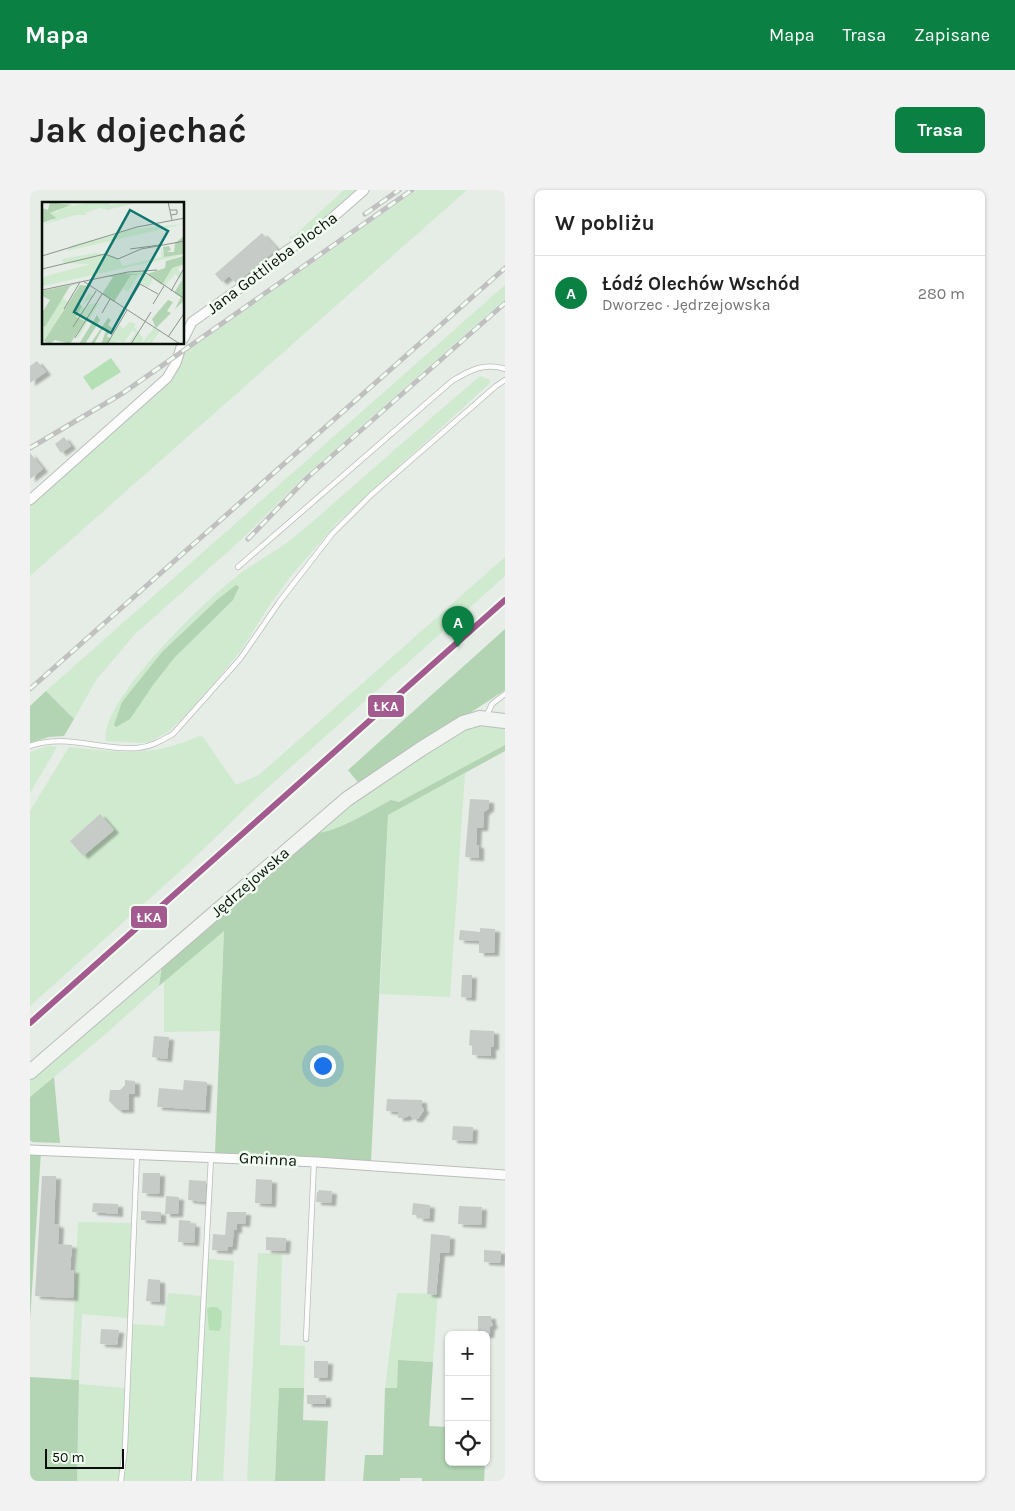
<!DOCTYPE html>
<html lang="pl">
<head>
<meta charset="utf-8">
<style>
  body { margin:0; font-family:Karla,sans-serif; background:#f2f2f2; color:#222 }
  .controls { position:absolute; right:15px; bottom:15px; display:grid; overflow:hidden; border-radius:8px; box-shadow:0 1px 4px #0004 }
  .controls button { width:45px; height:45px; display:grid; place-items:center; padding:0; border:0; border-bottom:1px solid #e0e0e0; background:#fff; color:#222; font:25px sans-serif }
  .scale { position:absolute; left:15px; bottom:12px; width:79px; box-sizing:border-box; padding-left:5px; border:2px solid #0b0f0b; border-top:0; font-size:14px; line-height:18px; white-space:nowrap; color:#0b0f0b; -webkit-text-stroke:4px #f0fcf0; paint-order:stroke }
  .you { position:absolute; left:292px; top:875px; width:18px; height:18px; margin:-12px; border:4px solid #fff; border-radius:50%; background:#1a73e8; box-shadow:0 0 0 8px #1a73e833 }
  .badge { display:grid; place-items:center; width:32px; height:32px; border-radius:50%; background:#0b8043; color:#fff; font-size:16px; font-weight:700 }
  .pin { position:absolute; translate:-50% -41px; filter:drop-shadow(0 1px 2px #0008) }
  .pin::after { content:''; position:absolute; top:26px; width:18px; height:15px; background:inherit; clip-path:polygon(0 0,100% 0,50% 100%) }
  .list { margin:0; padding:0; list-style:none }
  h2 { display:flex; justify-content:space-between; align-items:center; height:65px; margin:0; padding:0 20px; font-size:21px }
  h2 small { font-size:16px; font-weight:400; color:#767676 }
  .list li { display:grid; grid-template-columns:32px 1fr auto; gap:15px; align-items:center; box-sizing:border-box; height:75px; padding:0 20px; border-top:1px solid #e0e0e0 }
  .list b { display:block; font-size:19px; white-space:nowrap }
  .list p { margin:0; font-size:16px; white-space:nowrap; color:#767676 }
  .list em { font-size:16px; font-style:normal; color:#767676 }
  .icon { flex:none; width:28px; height:28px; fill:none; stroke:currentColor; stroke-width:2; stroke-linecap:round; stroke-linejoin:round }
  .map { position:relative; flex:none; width:475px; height:1291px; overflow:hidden; border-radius:8px }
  header { display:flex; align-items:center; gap:30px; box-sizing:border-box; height:70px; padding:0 25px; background:#0b8043; color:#fff }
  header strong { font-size:24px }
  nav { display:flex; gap:28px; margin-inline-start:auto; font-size:18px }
  .intro { display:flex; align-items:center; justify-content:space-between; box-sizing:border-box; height:120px; padding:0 30px }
  h1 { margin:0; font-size:35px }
  .button { padding:12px 22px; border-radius:8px; background:#0b8043; color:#fff; font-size:18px; font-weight:700 }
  main { display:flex; gap:30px; padding:0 30px }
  aside { flex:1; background:#fff; border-radius:8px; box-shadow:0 1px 4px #0004 }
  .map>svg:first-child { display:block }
</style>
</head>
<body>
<header>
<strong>Mapa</strong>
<nav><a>Mapa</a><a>Trasa</a><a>Zapisane</a></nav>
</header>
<div class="intro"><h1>Jak dojechać</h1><a class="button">Trasa</a></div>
<main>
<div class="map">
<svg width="475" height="1291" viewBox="0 0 475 1291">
  <defs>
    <filter id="shadow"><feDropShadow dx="5" dy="3" stdDeviation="1" flood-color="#0004"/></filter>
  </defs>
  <rect width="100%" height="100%" fill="#e6ece6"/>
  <path fill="#cfeacf" d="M314 0H329C314 14 290 41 271 48 267 50 263 50 260 49L259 47 264 46Z
    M387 0H437L0 386V313L148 178 155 163Z
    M475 95V109L277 284 211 350 105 444 66 490 44 529 16 501Z
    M450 186 460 190 459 194 307 333 260 387 239 416 212 459 187 490 154 527 138 542 122 551 112 553 76 551C69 511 176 410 207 386 223 373 242 364 258 352 280 335 300 316 321 298 364 260 407 223 450 186Z
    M475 367V386L224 610 157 675 0 816V621L39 557C89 562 121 568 169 546L173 547 206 595 229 585Z
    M447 536 475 537V555L369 612 361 610C342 620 304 644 284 643L316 616 423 544 439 537Z
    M21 556 27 557 0 603V562L14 557Z
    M435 583 420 807 350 804 358 625Z
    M194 740 190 841 134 842V792Z
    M132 777 129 796 71 848 0 907V889Z
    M48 1032 101 1033 98 1128 52 1124 49 1190 41 1189Z
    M228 1063 252 1064 250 1155 275 1156 274 1198H249L245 1291H217Z
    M178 1069 204 1071 193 1291H167Z
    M138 1103 171 1106 162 1291H93L97 1265 102 1134 134 1136Z
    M367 1103 408 1104 403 1172 368 1170 367 1198H355Z
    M49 1194 95 1198 93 1256 88 1291H47Z"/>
  <path fill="#b2d4b2" d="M206 395 209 397 203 410 145 467 123 495 100 529 86 537 84 535 92 512 132 462 188 409Z
    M475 439V500L330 595 318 580Z
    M16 501 44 529 34 546 19 547 0 553V516Z
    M475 555V561L358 625 341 972 185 964 194 741 129 796 132 777 284 643C304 644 342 620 361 610L369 612Z
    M24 887 30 953 2 952 0 950V907Z
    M11 962 0 1130V963Z
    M368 1170 403 1172 399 1236 419 1237V1272H455L454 1291H392V1288H370V1291H333L335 1265H353L355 1198H367Z
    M0 1187 49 1190 47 1291H0Z
    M249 1198H274L273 1230 298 1231 295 1291H245Z"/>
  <path fill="#b5dfb5" d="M81 168 91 182 62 200 53 187Z
    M180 1117H187L192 1122 191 1138 189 1141 179 1140 177 1119Z"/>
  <path fill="#c7cbc7" filter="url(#shadow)" d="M232 43 247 59 206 93 199 86 192 92 185 84Z
    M7 171 16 182 0 193V176Z
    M34 247 41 256 31 263 25 254Z
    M0 263 13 279 0 289Z
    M440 609 459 610V618L454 622 453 638H447L446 655H449V668L435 667Z
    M70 624 84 640 53 666 40 651Z
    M450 738 465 739 464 763H449V751L429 750 430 740 450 742Z
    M432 785H442L441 808 431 807Z
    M440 840 464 841V857H461V866L442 865V856L439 855Z
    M124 846 139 847 137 869 122 867Z
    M95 890 105 891V904H99V920H88L79 911 80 900H90L95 895Z
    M154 890 177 892 175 920 127 917 129 898 153 900Z
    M357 909 392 910V917L394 920 388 929H383L380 925 375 928H368V922L356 921Z
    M423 936 443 937 442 951 422 950Z
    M113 983H130L129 1004 112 1003Z
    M12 986H26L24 1034 29 1035 28 1054 42 1055 40 1080H44L43 1108 5 1106Z
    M226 989 242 990 241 1014 225 1013Z
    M159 990 176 991 175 1012 158 1010Z
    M289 1000 302 1001 301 1013 286 1012 287 1002H288Z
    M136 1006 149 1007 148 1024H135Z
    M63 1013 88 1014V1024L62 1022Z
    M383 1013 400 1015 399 1029 388 1028V1025H382Z
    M429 1016 452 1017 451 1035 428 1034Z
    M111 1021 131 1022V1031L111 1030Z
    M197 1022H216L215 1034 207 1033V1040H204L202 1057H198V1061L182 1060 183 1044 195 1045Z
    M149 1030 161 1031 160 1034H165L164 1053 148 1052Z
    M401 1044 420 1046 419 1063H410L406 1105 397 1104Z
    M236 1047 256 1048 255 1061 236 1060Z
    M454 1060 471 1061 470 1073 454 1072Z
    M118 1089 130 1090V1112L116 1111Z
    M448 1126H461V1131L463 1135 460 1137 459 1145H448Z
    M71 1139 89 1140 87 1155 70 1154Z
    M284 1171H298L297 1188H284Z
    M277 1205H296V1214H277Z"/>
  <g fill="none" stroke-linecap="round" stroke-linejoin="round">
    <g stroke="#babeba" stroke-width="6">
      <path id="lane" d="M208 377 422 191C440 180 455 172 475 179
        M456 527 462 514 475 504
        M0 556C36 543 71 561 107 558 120 557 131 551 143 544L210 469 250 411 302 344 341 305 466 196 475 190
        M276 1149 284 971
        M91 1291 95 1258 107 963
        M164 1291 181 968"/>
    </g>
    <g stroke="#babeba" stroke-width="11">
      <path id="street" d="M154 148 162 132 206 101 256 61 285 43 334 0
        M0 310 137 188 146 173 152 154
        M0 960 287 972 475 985"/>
    </g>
    <g stroke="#babeba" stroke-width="16">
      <path id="secondary" d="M0 882 317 609 391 559 433 533 450 528 475 531"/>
    </g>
    <use href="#lane" stroke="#fbfcfb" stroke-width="4.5"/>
    <use href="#street" stroke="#fbfcfb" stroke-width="9"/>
    <use href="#secondary" stroke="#f2f4f2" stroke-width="14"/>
    <g stroke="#bfc0bf" stroke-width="5">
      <path id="rail" d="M335 24 369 0
        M0 258 93 203 382 0
        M218 349 278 287 475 113
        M0 499 475 78"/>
    </g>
    <use href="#rail" stroke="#f0fcf0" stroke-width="3" stroke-dasharray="9" stroke-linecap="butt"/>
    <g stroke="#f0fcf0" stroke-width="10">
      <path id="rail-1" d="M0 833 475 410"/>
    </g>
    <use href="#rail-1" stroke="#a35b8f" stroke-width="6"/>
  </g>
  <g text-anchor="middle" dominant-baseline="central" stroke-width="5" stroke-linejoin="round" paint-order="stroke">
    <g font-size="16" fill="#0b0f0b" stroke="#f0fcf0">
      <text transform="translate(242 73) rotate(-37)">Jana Gottlieba Blocha</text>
      <text transform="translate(220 692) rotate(-41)">Jędrzejowska</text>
      <text transform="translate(238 969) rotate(3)">Gminna</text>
    </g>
  </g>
  <g transform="translate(12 12)">
    <rect width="142" height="142" fill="#e6ece6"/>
    <path d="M25 0 31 4 47 0H66L68 3 98 0 65 8 57 6 43 11 45 13H33L0 23 11 18 8 11 15 10ZM142 22 25 49 28 44 93 27ZM119 45 122 55 142 53 0 84V76L8 73 48 62 22 61 20 57 54 51 66 53 54 60 67 53 78 58 81 64 119 55ZM136 62H142L135 68 140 71 142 68V75L140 78 133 72 123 84 120 83 130 66ZM98 69 111 77 106 85 100 82 95 87 103 74 97 72 86 90 81 87 90 72 82 71ZM47 91 51 94 40 104 43 107 46 102 57 101 35 138 39 120 33 115ZM20 96 26 100 3 139 8 142H1L0 123 3 125ZM87 120 94 122 92 125 101 136 100 141 112 126 118 129 109 142H105L110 135 103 142H86L94 130 90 128 82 141 76 138 73 142H65L77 123 82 127Z" fill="#cfeacf"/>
    <path d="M8 0 28 3 8 11 14 16 0 21V6L6 8ZM142 34V52L122 55 121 45 127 44 129 48 124 50H132L133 41ZM142 54V62L130 66 120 83 105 72 123 66 124 59ZM82 71 102 73H89L72 100 60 92 71 75H65ZM142 75V99L133 107 139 95 132 91ZM37 81 28 84 3 125 0 123V111L8 98 0 94V89ZM38 83 47 84 36 101 40 104 34 115 43 119 28 142 13 138 8 142 2 139ZM126 98 131 100 125 109 129 111 114 126 110 117ZM55 113 58 118 43 142H37ZM66 116 69 118 66 123 70 126 65 134 69 137 65 142H59L64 129 61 126 52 142 49 141Z" fill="#b2d4b2"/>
    <path fill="none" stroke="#8e948e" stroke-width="1" d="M126 0 130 18M128 8H135V12L129 13M88 47 118 43M0 54 95 25 143 16M0 67 63 52 76 57 99 47 143 39M101 69 143 97M41 79 138 142M0 88 86 70 115 68M129 89 141 68M111 102 122 84M22 107 38 80M83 107 98 82 116 92M60 111 68 97M31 125 54 89M126 135 143 110M33 136 60 92M65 142 85 108M89 142 109 110"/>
    <path fill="#0f766e" fill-opacity="0.15" stroke="#0f766e" stroke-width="2.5" d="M88 8 126 29 69 131 32 110Z"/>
    <rect width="142" height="142" fill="none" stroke="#0b0f0b" stroke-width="2.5"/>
  </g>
  <g stroke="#f0fcf0" stroke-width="2">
    <rect x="337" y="504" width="38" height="24" rx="5" fill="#a35b8f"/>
    <rect x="100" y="715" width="38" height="24" rx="5" fill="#a35b8f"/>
  </g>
  <g font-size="14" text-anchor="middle" font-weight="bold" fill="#fff">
    <text x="356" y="521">ŁKA</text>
    <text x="119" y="732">ŁKA</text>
  </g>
</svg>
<div class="controls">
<button>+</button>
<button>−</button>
<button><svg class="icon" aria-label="locate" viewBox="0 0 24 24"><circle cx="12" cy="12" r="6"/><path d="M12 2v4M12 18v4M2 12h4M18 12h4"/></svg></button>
</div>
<div class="scale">50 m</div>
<div class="you"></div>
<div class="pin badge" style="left:428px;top:457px">A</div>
</div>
<aside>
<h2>W pobliżu<small></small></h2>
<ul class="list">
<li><span class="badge">A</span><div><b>Łódź Olechów Wschód</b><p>Dworzec · Jędrzejowska</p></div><em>280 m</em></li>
</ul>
</aside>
</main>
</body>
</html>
